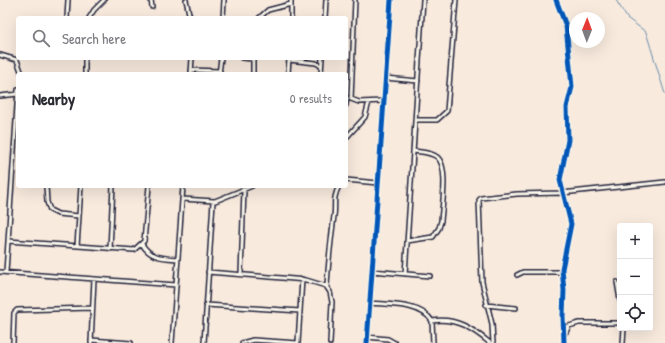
<!DOCTYPE html>
<html lang="en">
<head>
<meta charset="utf-8">
<style>
  body { margin:0; font-family:"Patrick Hand",sans-serif; background:#f2f2f3; color:#2b2b33 }
  .controls { position:absolute; right:12px; bottom:12px; display:grid; overflow:hidden; border-radius:4px; box-shadow:0 4px 16px #0002 }
  .controls button { width:36px; height:36px; display:grid; place-items:center; padding:0; border:0; border-bottom:1px solid #e1e1e2; background:#fff; color:#2b2b33; font:20px sans-serif }
  .compass { position:absolute; left:569px; top:12px; width:36px; height:36px; border-radius:50%; background:#fff; box-shadow:0 4px 16px #0002; rotate:1deg }
  .list { margin:0; padding:0; list-style:none }
  h2 { display:flex; justify-content:space-between; align-items:center; height:52px; margin:0; padding:0 16px; font-size:17px }
  h2 small { font-size:13px; font-weight:400; color:#7c7c81 }
  .icon { flex:none; width:22px; height:22px; fill:none; stroke:currentColor; stroke-width:2; stroke-linecap:round; stroke-linejoin:round }
  .map { position:relative; flex:none; width:665px; height:343px; overflow:hidden }
  .search { position:absolute; background:#fff; box-shadow:0 4px 16px #0002; left:16px; top:16px; width:332px; height:44px; display:flex; align-items:center; gap:10px; box-sizing:border-box; padding:0 14px; border-radius:4px; color:#7c7c81; font-size:15px }
  .panel { position:absolute; background:#fff; box-shadow:0 4px 16px #0002; left:16px; top:72px; width:332px; height:116px; border-radius:4px }
  .map>svg:first-child { display:block }
</style>
</head>
<body>
<div class="map">
<svg width="665" height="343" viewBox="0 0 665 343">
  <rect width="100%" height="100%" fill="#f8eadd"/>
  <filter id="ink" filterUnits="userSpaceOnUse"><feTurbulence type="fractalNoise" baseFrequency=".025" numOctaves="2"/><feDisplacementMap in="SourceGraphic" scale="8" xChannelSelector="R" yChannelSelector="G"/><feConvolveMatrix kernelMatrix="1 2 1 2 8 2 1 2 1" color-interpolation-filters="sRGB"/></filter>
  <g filter="url(#ink)">
    <g fill="none" stroke-linecap="round" stroke-linejoin="round">
      <path stroke="#688cac" stroke-width="1" d="M616 0 627 18 646 32 665 94"/>
      <g stroke="#22223b" stroke-width="6">
        <path id="minor" d="M151 0 152 7
          M186 0 190 18
          M355 0 351 99 359 102 384 101
          M556 0 566 26 572 87 567 107 568 140 560 180 571 224 562 269 564 290 563 316 564 343
          M67 18 68 0
          M89 18 94 10 104 0
          M223 18 224 0
          M259 18 268 10 291 4
          M291 18V0
          M325 18 326 0
          M0 55 17 60 22 74
          M85 58V74
          M242 58 253 59
          M289 60 316 63 321 66
          M191 70 220 71
          M191 74 192 58
          M219 74 221 58
          M253 74V58
          M288 74 289 58
          M321 74 322 58
          M385 78 418 81
          M0 96 18 94
          M346 105 347 98
          M415 120H437L447 111 456 0
          M346 138 365 117 369 102
          M346 180 378 183
          M46 186 47 202 50 210 58 214 79 216
          M182 199 215 201 252 186
          M8 241 134 250 144 241 149 186
          M407 241 433 237 439 228 441 221C442 206 449 166 437 157 431 152 421 152 413 151
          M142 244C150 258 163 258 178 259
          M77 246 81 186
          M110 249 113 186
          M372 271 430 276
          M0 272 176 285
          M6 272 18 90
          M208 272 306 280 326 286 330 292 332 302 330 343
          M241 274 244 190
          M405 274 423 0
          M517 275 523 272H562
          M617 282 620 300
          M327 287C328 263 331 240 334 216 336 203 332 200 339 186
          M370 303C389 305 421 303 432 321L433 343
          M206 305 300 311
          M486 305 516 308
          M432 321C456 317 473 329 490 343
          M565 334 569 326 579 323H620
          M367 337 388 339 395 343
          M91 340 131 343
          M13 343 14 313 17 310 92 308
          M91 343 94 279
          M172 343 183 186
          M204 343 213 202
          M242 343 253 340 298 343
          M298 343 302 279
          M367 343 391 0
          M493 343 492 324 482 282 479 200 481 198 517 194 562 193 665 182
          M623 343 624 328"/>
      </g>
      <use href="#minor" stroke="#fbf7ec" stroke-width="3"/>
      <g stroke="#fbf7ec" stroke-width="8">
        <path id="cycleway" d="M556 0 566 26 572 87 567 107 568 140 560 180 571 224 562 269 564 290 563 316 564 343
          M367 343 391 0"/>
      </g>
      <use href="#cycleway" stroke="#0057b8" stroke-width="5"/>
    </g>
  </g>
</svg>
<div class="controls">
<button>+</button>
<button>−</button>
<button><svg class="icon" aria-label="locate" viewBox="0 0 24 24"><circle cx="12" cy="12" r="6"/><path d="M12 2v4M12 18v4M2 12h4M18 12h4"/></svg></button>
</div>
<svg class="compass" viewBox="-18 -18 36 36"><path d="M0-13l5 13h-10z" fill="#e53935"/><path d="M0 13l5-13h-10z" fill="#7c7c81"/></svg>
<div class="search"><svg class="icon" aria-label="search" viewBox="0 0 24 24"><circle cx="10" cy="10" r="6"/><path d="M15 15l6 6"/></svg>Search here</div>
<section class="panel">
<h2>Nearby<small>0 results</small></h2>
<ul class="list">
</ul>
</section>
</div>
</body>
</html>
